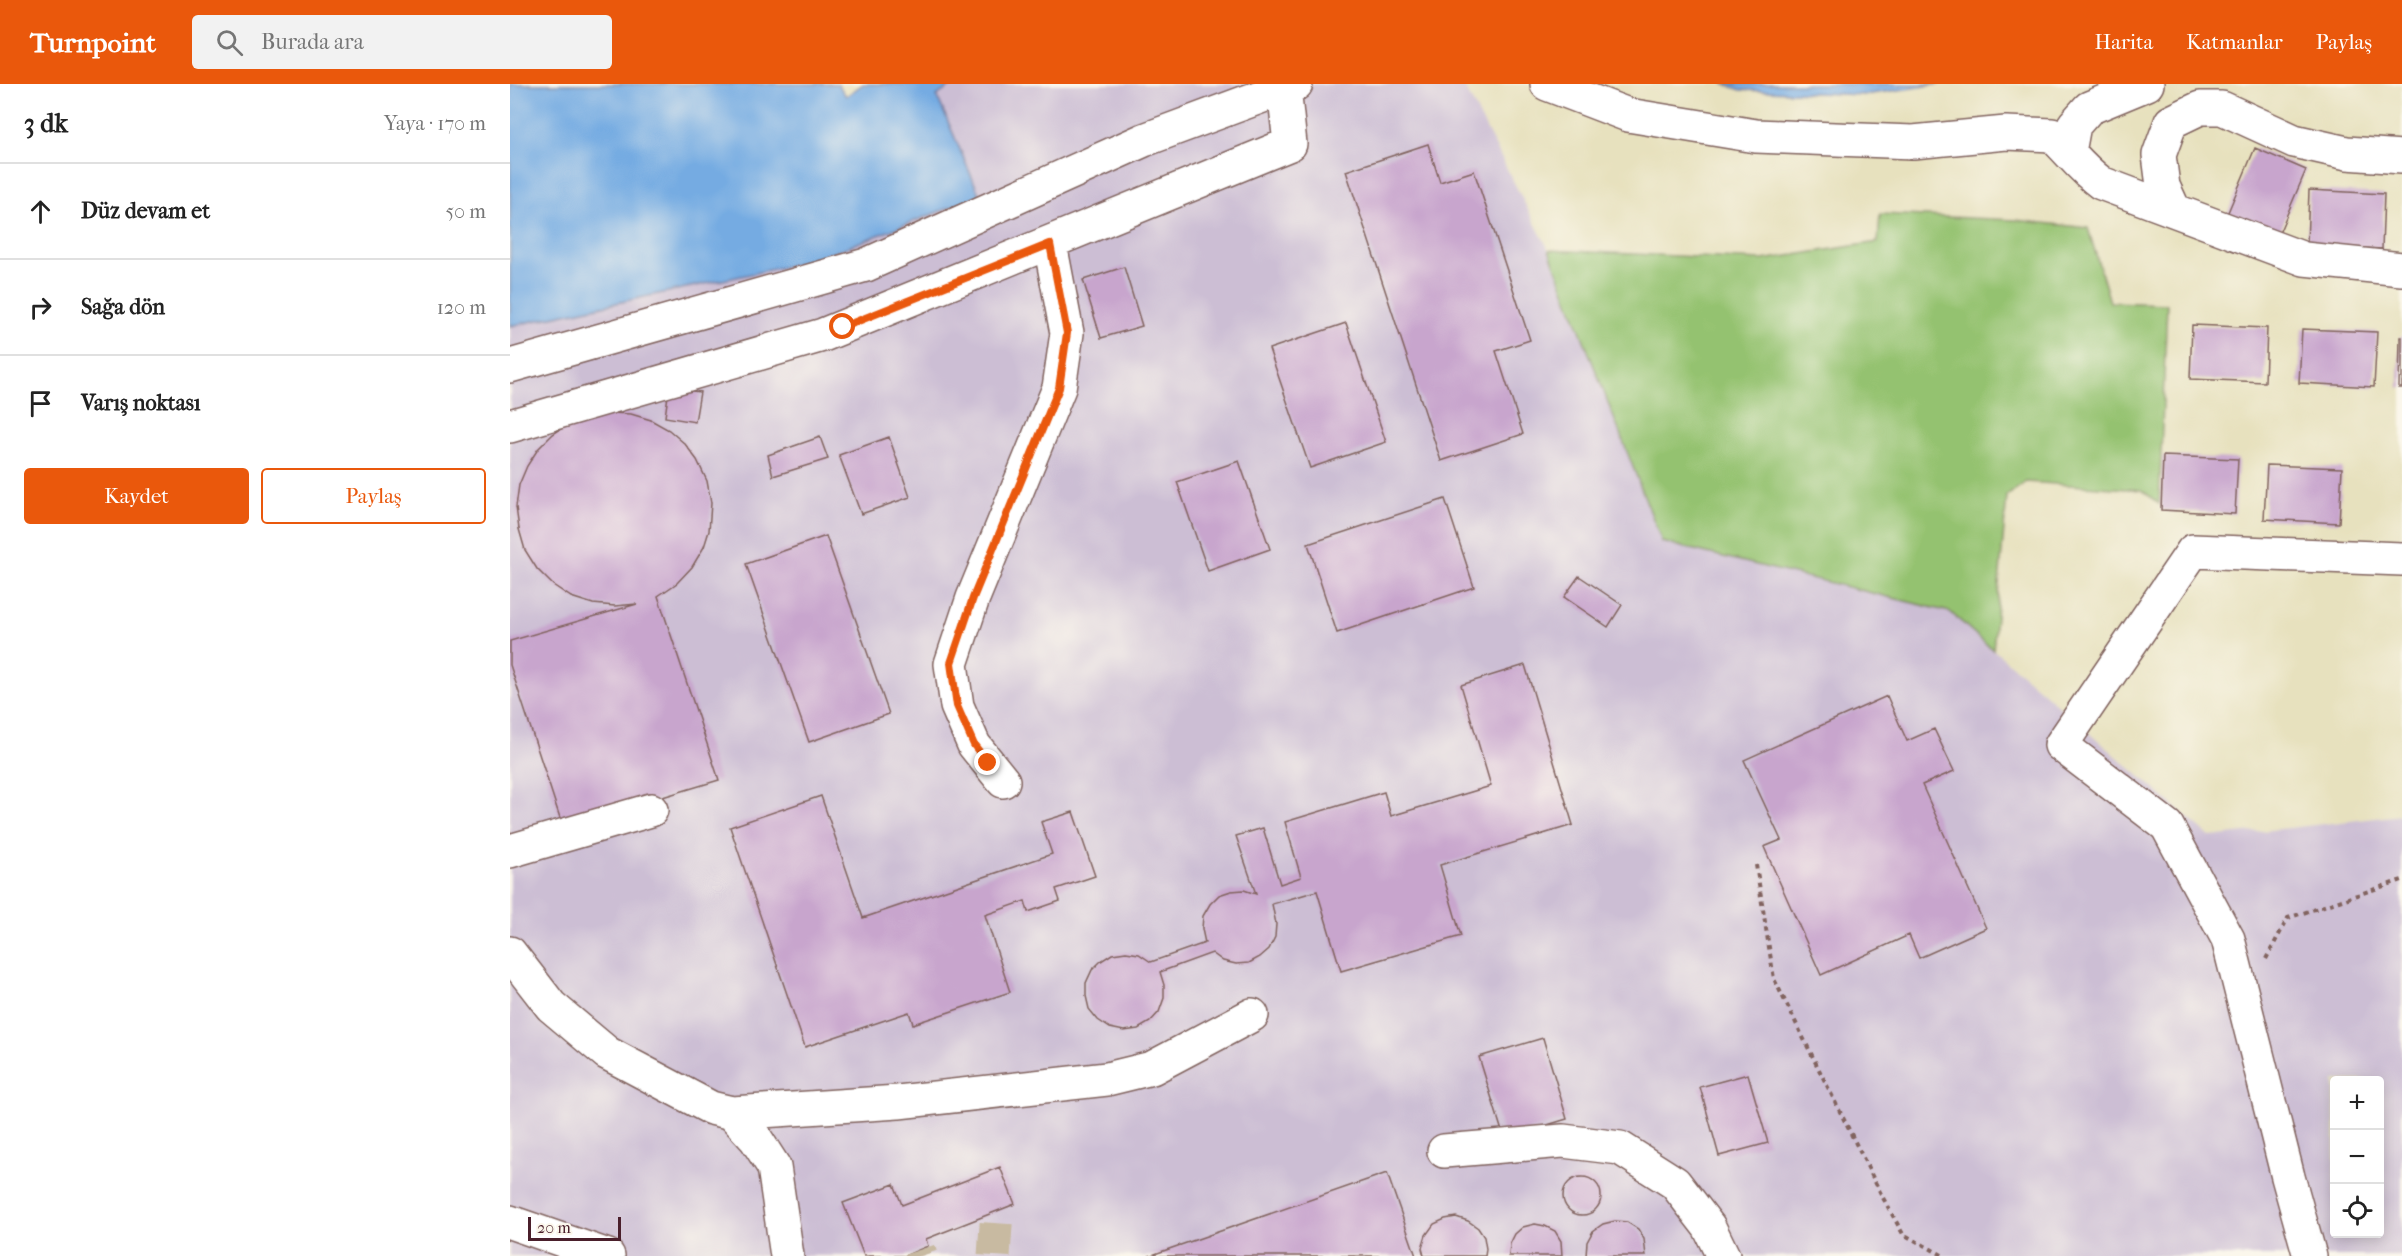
<!DOCTYPE html>
<html lang="tr">
<head>
<meta charset="utf-8">
<style>
  body { margin:0; font-family:"IM FELL French Canon",serif; background:#f2f2f2; color:#222 }
  .controls { position:absolute; right:18px; bottom:18px; display:grid; overflow:hidden; border-radius:6px; box-shadow:0 3px 15px #0003 }
  .controls button { width:54px; height:54px; display:grid; place-items:center; padding:0; border:0; border-bottom:2px solid #e0e0e0; background:#fff; color:#222; font:30px sans-serif }
  .scale { position:absolute; left:18px; bottom:15px; width:93px; box-sizing:border-box; padding-left:6px; border:3px solid #4a1f2b; border-top:0; font-size:16px; line-height:21px; white-space:nowrap; color:#4a1f2b; -webkit-text-stroke:4px #fbf7ec; paint-order:stroke }
  .stop { position:absolute; width:18px; height:18px; margin:-14px; border:4px solid #ea580c; border-radius:50%; background:#fff }
  .stop.end { background:#ea580c; border-color:#fff; box-shadow:0 2px 6px #0008 }
  .list { margin:0; padding:0; list-style:none }
  h2 { display:flex; justify-content:space-between; align-items:center; height:78px; margin:0; padding:0 24px; font-size:26px }
  h2 small { font-size:20px; font-weight:400; color:#767676 }
  .list li { display:grid; grid-template-columns:39px 1fr auto; gap:18px; align-items:center; box-sizing:border-box; height:96px; padding:0 24px; border-top:2px solid #e0e0e0 }
  .list b { display:block; font-size:22px; white-space:nowrap }
  .list em { font-size:20px; font-style:normal; color:#767676 }
  .actions { display:flex; gap:12px; padding:18px 24px }
  .actions a { flex:1; padding:14px 0; border:2px solid #ea580c; border-radius:6px; text-align:center; font-size:21px; color:#ea580c }
  .actions .main { background:#ea580c; color:#fff }
  .icon { flex:none; width:33px; height:33px; fill:none; stroke:currentColor; stroke-width:2; stroke-linecap:round; stroke-linejoin:round }
  .map { position:relative; flex:none; width:1892px; height:1172px; overflow:hidden }
  header { display:flex; align-items:center; gap:36px; box-sizing:border-box; height:84px; padding:0 30px; background:#ea580c; color:#fff }
  header strong { font-size:28px }
  nav { display:flex; gap:33px; margin-inline-start:auto; font-size:21px }
  .search { width:420px; height:54px; background:#f2f2f2; display:flex; align-items:center; gap:15px; box-sizing:border-box; padding:0 21px; border-radius:6px; color:#767676; font-size:22px }
  main { display:flex }
  aside { flex:1; background:#fff }
  .map>svg:first-child { display:block }
</style>
</head>
<body>
<header>
<strong>Turnpoint</strong>
<div class="search"><svg class="icon" aria-label="search" viewBox="0 0 24 24"><circle cx="10" cy="10" r="6"/><path d="M15 15l6 6"/></svg>Burada ara</div>
<nav><a>Harita</a><a>Katmanlar</a><a>Paylaş</a></nav>
</header>
<main>
<aside>
<h2>3 dk<small>Yaya · 170 m</small></h2>
<ul class="list">
<li><svg class="icon" aria-label="ahead" viewBox="0 0 24 24"><path d="M12 20V5M6 11l6-6 6 6"/></svg><div><b>Düz devam et</b></div><em>50 m</em></li>
<li><svg class="icon" aria-label="right" viewBox="0 0 24 24"><path d="M7 20v-9h11M14 6l5 5-5 5"/></svg><div><b>Sağa dön</b></div><em>120 m</em></li>
<li><svg class="icon" aria-label="arrive" viewBox="0 0 24 24"><path d="M6 21V4h12l-3 4 3 4H6"/></svg><div><b>Varış noktası</b></div></li>
</ul>
<div class="actions"><a class="main">Kaydet</a><a>Paylaş</a></div>
</aside>
<div class="map">
<svg width="1892" height="1172" viewBox="0 0 1892 1172">
  <rect width="100%" height="100%" fill="#fbf7ec"/>
  <filter id="ink" filterUnits="userSpaceOnUse"><feTurbulence type="fractalNoise" baseFrequency=".0167" numOctaves="2"/><feDisplacementMap in="SourceGraphic" scale="12" xChannelSelector="R" yChannelSelector="G"/><feConvolveMatrix kernelMatrix="1 2 1 2 8 2 1 2 1" color-interpolation-filters="sRGB"/></filter>
  <filter id="wash" filterUnits="userSpaceOnUse"><feTurbulence type="fractalNoise" baseFrequency=".008" numOctaves="4" result="noise"/><feDisplacementMap in="SourceGraphic" scale="24" xChannelSelector="R" yChannelSelector="G"/><feGaussianBlur stdDeviation="1.35" result="paint"/><feColorMatrix in="noise" values="0 0 0 0 0 0 0 0 0 0 0 0 0 0 0 0 0 1.4 0 .05"/><feComposite in="paint" operator="in"/></filter>
  <g filter="url(#wash)">
    <rect width="100%" height="100%" fill="#e7e1be"/>
    <path fill="#ccbed4" fill-rule="evenodd" d="M444 0H953L1039 166 1152 457 1440 528 1700 753 1892 731V1172H0V242L301 177 470 112 427 12ZM1824 996H1870V1150H1824Z"/>
    <path fill="#94c270" stroke="#6f704e" stroke-width="1.5" d="M1370 130 1506 136 1578 144 1600 218 1657 220 1649 420 1632 406 1516 398 1497 412 1483 566 1440 528 1152 458 1039 166 1252 176 1368 158Z"/>
    <path fill="#74abe2" stroke="#5f6586" stroke-width="1.5" d="M0 0H328L336 12 353 0H444L427 12 470 112 301 177 0 242Z
      M1213 0H1430L1354 11 1231 6Z"/>
    <g id="blocks">
      <path fill="#c8a5cd" d="M918 60 930 98 964 87 1020 256 986 267 1013 350 931 377 836 87Z
        M1745 64 1796 86 1767 154 1716 133Z
        M1799 106 1874 110 1872 165 1797 161Z
        M614 183 632 242 591 254 573 196Z
        M836 239 876 358 800 384 759 265Z
        M1682 241 1757 244 1755 298 1680 295Z
        M1792 245 1867 248 1864 303 1789 299Z
        M1890 253H1892V304H1889Z
        M159 304 190 308 185 338 155 333Z
        M100 329 121 330 141 336 159 346 175 360 187 376 197 397 201 419 199 447 194 463 182 483 167 499 148 512 209 696 53 743 0 581V557L127 520 105 522 83 520 61 513 43 501 27 485 15 466 9 445 6 423 9 401 17 382 28 365 43 350 60 339Z
        M310 353 318 375 263 392 258 371Z
        M379 353 400 413 351 430 329 371Z
        M1653 372 1728 375 1725 430 1651 426Z
        M729 377 760 465 698 487 667 398Z
        M1757 381 1832 384 1829 439 1754 435Z
        M935 415 964 503 827 549 798 460Z
        M316 452 379 630 299 658 236 480Z
        M1069 492 1112 521 1098 543 1054 513Z
        M1015 581 1063 741 930 781 951 852 831 887 807 807 762 820 766 840 765 853 759 865 750 873 739 879 726 880 713 877 702 869 650 888 654 901V914L649 928 640 938 628 945 614 947 600 944 588 936 579 925 576 912V899L582 886 591 877 602 870 616 868 629 870 641 878 695 859 692 845 693 832 700 820 709 811 721 807 734 806 746 810 726 752 753 744 770 800 791 793 775 738 874 708 881 732 981 702 951 601Z
        M1377 612 1397 657 1424 645 1444 687 1412 701 1476 844 1409 874 1399 851 1311 891 1254 763 1271 756 1234 676Z
        M311 712 353 834 542 770 531 738 563 728 585 792 546 805 550 817 518 828 515 817 475 831 500 908 403 940 399 928 295 963 220 743Z
        M1033 954 1057 1035 994 1054 969 973Z
        M1238 990 1258 1059 1209 1072 1190 1003Z
        M490 1083 505 1120 416 1155 418 1162 394 1172H354L333 1119 384 1100 392 1121Z
        M877 1089 906 1172H639Z
        M1053 1112a19 19 0 1 1 38 0a19 19 0 1 1-38 0Z
        M946 1133 958 1137 968 1144 974 1153 976 1165 975 1172H914L912 1164 916 1151 924 1140 935 1135Z
        M1105 1137 1117 1138 1128 1145 1134 1155 1136 1172H1076L1077 1158 1083 1147 1093 1140Z
        M1025 1140 1035 1142 1045 1147 1051 1157 1052 1172H999L1000 1160 1005 1150 1013 1143Z"/>
    </g>
  </g>
  <g filter="url(#ink)">
    <use href="#blocks" fill-opacity="0" stroke="#81635e" stroke-width="1.5"/>
    <g fill="none" stroke-linecap="round" stroke-linejoin="round">
      <path stroke="#c8baa1" stroke-width="33" stroke-dasharray="33 16" stroke-linecap="butt" d="M409 1166 411 1172
        M484 1172 487 1126"/>
      <g stroke="#81635e" stroke-width="36">
        <path id="minor" d="M1037 0 1118 31 1246 52 1403 58 1496 49 1542 51C1559 67 1572 85 1591 99L1794 175 1892 185
          M1559 68 1564 41 1579 24 1637 0
          M1664 126 1653 102 1649 71 1661 38 1690 24H1712L1784 57 1837 69 1892 73
          M0 282 356 181 634 56 774 4
          M0 342 313 251 780 60 774 4 786 0
          M493 697 464 661 447 622 441 580 463 514 549 304 557 249 540 160
          M0 767 141 726
          M0 869 41 922 97 969 201 1024 222 1029 246 1055 264 1083 277 1172
          M222 1029 388 1018 597 995 642 984 742 931
          M934 1067 1053 1057 1110 1064 1165 1099 1199 1143 1213 1172
          M0 1138 98 1172
          M1800 1172 1778 1093 1718 855 1657 742 1551 661 1683 467 1892 475"/>
      </g>
      <path stroke="#81635e" stroke-width="4" stroke-dasharray="4.5 4.5" stroke-linecap="butt" d="M1246 781 1264 895 1372 1112 1393 1150 1434 1172
        M1756 875 1778 834 1892 796"/>
      <use href="#minor" stroke="#fff" stroke-width="33"/>
    </g>
  </g>
  <g fill="none" stroke-linecap="round" stroke-linejoin="round" filter="url(#ink)">
    <path stroke="#ea580c" stroke-width="8" d="M333 243 540 160 557 249 549 304 463 514 441 579 447 622 464 661 478 679"/>
  </g>
</svg>
<div class="controls">
<button>+</button>
<button>−</button>
<button><svg class="icon" aria-label="locate" viewBox="0 0 24 24"><circle cx="12" cy="12" r="6"/><path d="M12 2v4M12 18v4M2 12h4M18 12h4"/></svg></button>
</div>
<div class="scale">20 m</div>
<div class="stop" style="left:333px;top:243px"></div>
<div class="stop end" style="left:478px;top:679px"></div>
</div>
</main>
</body>
</html>
